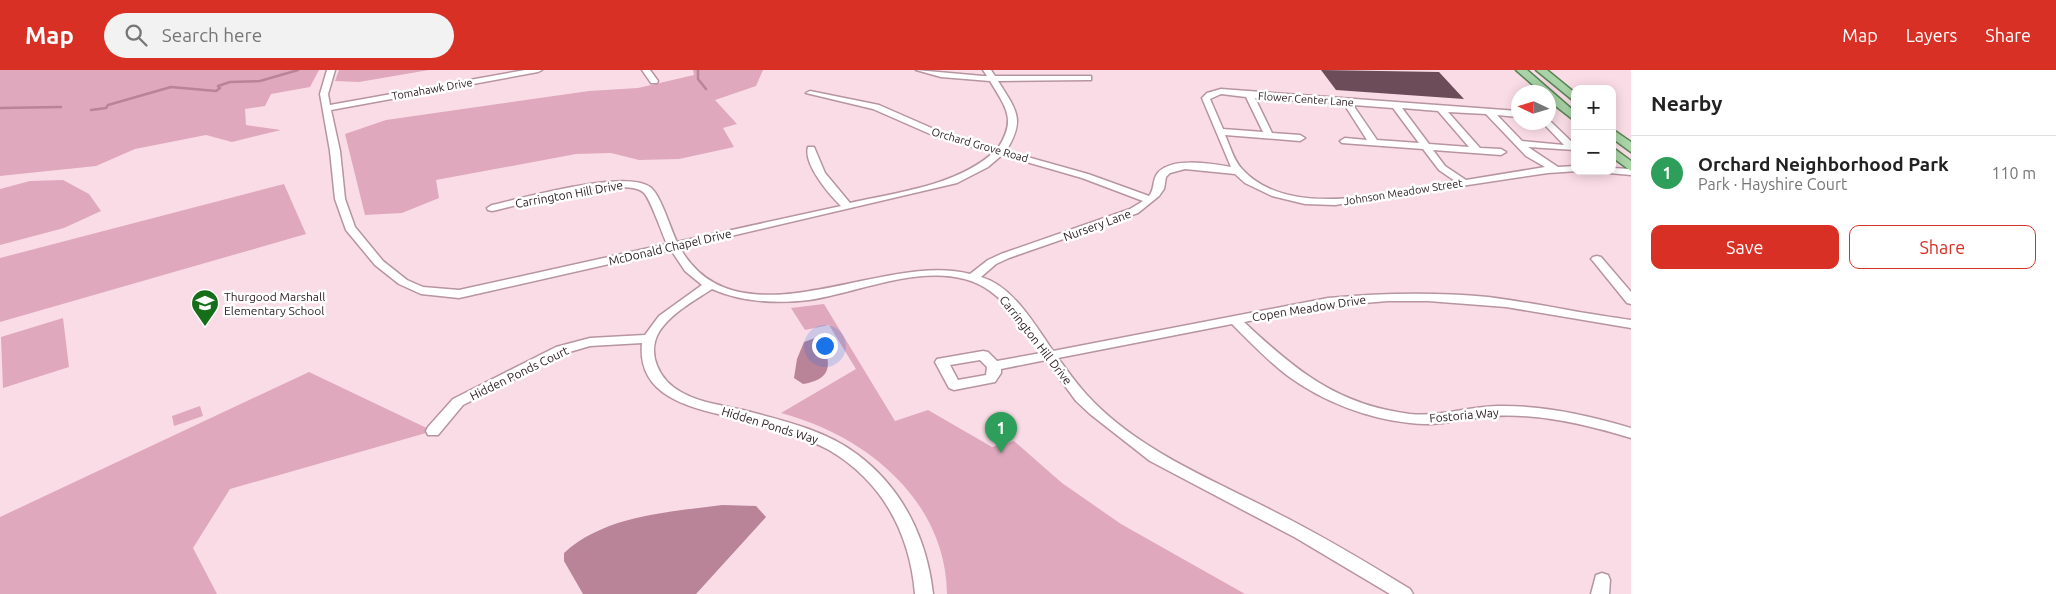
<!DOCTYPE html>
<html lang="en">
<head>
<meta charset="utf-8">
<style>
  body { margin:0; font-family:Ubuntu,sans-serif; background:#f2f2f2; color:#222 }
  .controls { position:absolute; right:15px; top:15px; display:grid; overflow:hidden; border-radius:10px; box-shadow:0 2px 12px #0003 }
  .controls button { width:45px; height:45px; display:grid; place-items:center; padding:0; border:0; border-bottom:1px solid #e0e0e0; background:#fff; color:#222; font:25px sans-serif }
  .compass { position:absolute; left:1511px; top:15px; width:45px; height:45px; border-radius:50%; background:#fff; box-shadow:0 2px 12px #0003; rotate:274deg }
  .you { position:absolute; left:824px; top:275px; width:18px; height:18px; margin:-12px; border:4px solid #fff; border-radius:50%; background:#1a73e8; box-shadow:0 0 0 8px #1a73e833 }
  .badge { display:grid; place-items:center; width:32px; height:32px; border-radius:50%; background:#d93025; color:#fff; font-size:16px; font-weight:700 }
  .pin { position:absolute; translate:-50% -41px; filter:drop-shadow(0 1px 2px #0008) }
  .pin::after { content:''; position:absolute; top:26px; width:18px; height:15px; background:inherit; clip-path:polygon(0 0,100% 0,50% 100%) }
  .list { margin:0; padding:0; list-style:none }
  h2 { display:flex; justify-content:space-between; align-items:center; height:65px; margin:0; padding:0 20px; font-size:21px }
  h2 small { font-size:16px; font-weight:400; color:#767676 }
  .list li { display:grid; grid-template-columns:32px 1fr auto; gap:15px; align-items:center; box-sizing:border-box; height:75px; padding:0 20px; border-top:1px solid #e0e0e0 }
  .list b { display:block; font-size:19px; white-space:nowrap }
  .list p { margin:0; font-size:16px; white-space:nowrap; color:#767676 }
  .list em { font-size:16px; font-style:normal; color:#767676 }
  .actions { display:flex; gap:10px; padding:15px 20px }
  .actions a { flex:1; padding:11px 0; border:1px solid #d93025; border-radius:10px; text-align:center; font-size:18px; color:#d93025 }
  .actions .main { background:#d93025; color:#fff }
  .icon { flex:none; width:28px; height:28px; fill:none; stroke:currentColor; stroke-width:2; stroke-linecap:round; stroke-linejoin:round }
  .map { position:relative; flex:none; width:1631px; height:524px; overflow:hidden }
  header { display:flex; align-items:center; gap:30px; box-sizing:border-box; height:70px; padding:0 25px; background:#d93025; color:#fff }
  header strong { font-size:24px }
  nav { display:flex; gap:28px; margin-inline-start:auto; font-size:18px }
  .search { width:350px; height:45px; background:#f2f2f2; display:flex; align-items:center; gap:12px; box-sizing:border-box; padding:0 18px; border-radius:28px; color:#767676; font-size:19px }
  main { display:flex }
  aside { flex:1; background:#fff }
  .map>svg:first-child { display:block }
</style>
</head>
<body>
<header>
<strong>Map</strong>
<div class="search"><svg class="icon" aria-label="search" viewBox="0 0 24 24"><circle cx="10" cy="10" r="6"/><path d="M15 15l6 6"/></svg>Search here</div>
<nav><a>Map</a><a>Layers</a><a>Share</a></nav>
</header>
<main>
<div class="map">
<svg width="1631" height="524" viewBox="0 0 1631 524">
  <rect width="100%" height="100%" fill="#fadce6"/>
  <path fill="#dfa8bc" d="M0 0H319L310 17 271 24 265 36 245 39 246 55 281 60 232 72 206 65 135 79 96 96 0 106Z
    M339 0H429L359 12 335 11Z
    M693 0H763L756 16 715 30 737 54 723 58 734 77 679 89 639 90 611 83 576 84 436 110 439 128 402 143 365 145 345 64 386 50 589 21 638 18 694 5Z
    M63 110 89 124 101 141 64 158 0 175V119L30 111Z
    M284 114 306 164 0 252V188Z
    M824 234 895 351 928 340 992 377 1014 371 1062 413 1121 454 1245 524H947C946 430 865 365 781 343L856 299 829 255 805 260 791 238Z
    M63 248 69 297 3 318 1 267Z
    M309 302 433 361 230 419 193 478 217 524H0V447Z
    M200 336 203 346 174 356 172 346Z"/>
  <path fill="#b98398" d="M815 268 824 273C831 297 831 309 803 314L794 308 797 289 804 272Z
    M722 435 756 436 766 447 696 524H583L564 491V483C605 445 670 442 722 435Z"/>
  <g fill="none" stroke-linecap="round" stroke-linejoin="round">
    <path stroke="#b98398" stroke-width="2.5" d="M698 0V9L706 19
      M0 38 61 37
      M91 40 106 38 108 35 171 17 216 21 220 18 218 16 230 12 260 11 298 0"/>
  </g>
  <path fill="#6c4c58" d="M1321 0 1439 2 1464 29 1336 20Z"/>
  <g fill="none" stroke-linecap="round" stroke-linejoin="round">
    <g stroke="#b794a1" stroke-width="3">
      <path id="minor" d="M327 0H335L328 24 330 35 525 0H542L538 2 331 40 340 81 345 129 355 157 383 191 407 210 423 217 459 220 667 174C662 164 650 127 643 122 624 106 519 135 492 141L488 140 487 138 492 135C523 128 626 99 650 117 661 125 670 158 677 172L841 136C829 124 803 94 808 77H814L825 103 850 133C898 122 955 116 993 83L937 67 873 39 806 23 810 21 879 35 943 63 998 78C1017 49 1006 38 990 11L941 7 916 0 983 6H987L983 0H991L995 6H1091V10H1088L998 11C1016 40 1026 49 1006 81L1088 104 1149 126C1155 119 1152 111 1157 104 1170 86 1212 94 1231 97L1202 28 1207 23 1221 19 1518 41V47L1497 45 1522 71 1564 75 1542 52H1548L1549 50 1575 75V80L1528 77 1558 97 1575 96V101H1578L1548 103 1335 135 1305 134 1272 126 1245 113 1235 104 1185 99 1170 103 1166 107 1164 119 1159 126 1138 143 1009 188 996 194 981 207C1013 216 1035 255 1053 281L1328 228C1381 223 1435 222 1488 227 1536 233 1583 244 1631 250V258L1506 237 1428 231H1388L1328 236 1244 252C1295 300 1337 335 1410 344 1440 347 1467 337 1497 336 1542 335 1588 345 1631 358V368C1588 355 1539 343 1493 346 1465 348 1439 357 1410 353 1368 349 1322 331 1288 306 1268 291 1250 272 1232 254L1058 288C1067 300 1076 313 1086 324 1137 380 1209 408 1275 442 1321 465 1366 492 1410 519L1413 524H1390L1296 468 1150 391 1090 344 1076 331 1046 290 1001 299V303L995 312 954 320 949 318 935 292 937 289 983 281 988 282 997 291 1041 283C1027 262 1011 236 990 221 940 185 863 222 809 230 776 234 742 232 712 219 694 231 671 243 659 262 646 284 660 311 681 322 700 333 722 335 743 340 781 350 826 360 858 385 903 419 927 469 933 524H915C910 463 882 411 829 380 805 367 776 359 750 352 708 340 636 335 642 273L590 276 566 283 463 335 438 365H428L426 361 428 357 453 329 556 277 590 268 645 265 659 246 702 215 685 201 671 180 459 228 421 224 399 214 375 195 346 160 335 129 330 81 320 24ZM1221 24 1246 27 1263 62 1223 59 1210 29ZM1255 28 1344 34 1367 70 1345 68 1340 71 1342 73 1423 79 1439 100 1455 111C1395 121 1290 152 1242 99 1234 91 1230 76 1225 65L1300 71 1305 68 1300 65 1272 63ZM1353 35 1393 38 1419 73 1377 70ZM1402 38 1438 41 1469 77 1429 74ZM1448 42 1486 44 1526 86 1545 97 1466 110 1445 96 1433 80 1501 85 1506 82 1501 79 1480 78ZM1002 85 1082 108 1143 131 1130 139 1001 184 988 190 970 204C884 180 738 280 680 178L957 113 988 97ZM980 290 987 297 986 305 958 310 950 295Z
        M642 0H650L658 11 657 13H651Z
        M1612 98 1631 99V105L1609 103 1607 101H1612Z
        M1597 186 1601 187 1631 222V234L1627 233 1593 191 1591 189 1593 187Z
        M1602 503 1608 505 1610 510 1609 524H1591L1596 505Z"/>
    </g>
    <g stroke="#598454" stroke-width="3">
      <path id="major" d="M1516 0H1527L1575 42V51L1548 30V22H1541Z
        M1536 0H1547L1575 23V32Z
        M1612 59 1631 72V82L1612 68Z
        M1612 77 1631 91V101L1612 87Z"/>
    </g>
    <use href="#minor" fill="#fff" fill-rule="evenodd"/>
    <use href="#major" fill="#a9d4a7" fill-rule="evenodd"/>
  </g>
  <defs>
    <g id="school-pin" transform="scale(1.4375)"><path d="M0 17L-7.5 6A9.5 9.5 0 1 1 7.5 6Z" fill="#166e18" stroke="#fff"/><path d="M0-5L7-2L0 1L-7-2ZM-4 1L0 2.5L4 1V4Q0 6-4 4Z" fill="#fff"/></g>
  </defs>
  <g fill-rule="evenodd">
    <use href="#school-pin" x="205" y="233"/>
  </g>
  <g text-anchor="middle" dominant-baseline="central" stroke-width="5" stroke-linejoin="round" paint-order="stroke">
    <g font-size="11" fill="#302227" stroke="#fff">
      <text transform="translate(432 19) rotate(-10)">Tomahawk Drive</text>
      <text transform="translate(1306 29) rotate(4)">Flower Center Lane</text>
      <text transform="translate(980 75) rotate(16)">Orchard Grove Road</text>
      <text transform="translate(1403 122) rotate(-9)">Johnson Meadow Street</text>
    </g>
    <g font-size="12" fill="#302227" stroke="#fff">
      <text transform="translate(569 124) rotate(-10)">Carrington Hill Drive</text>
      <text transform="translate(1097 155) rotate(-20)">Nursery Lane</text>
      <text transform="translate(670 177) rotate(-13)">McDonald Chapel Drive</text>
      <text transform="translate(1309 238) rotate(-9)">Copen Meadow Drive</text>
      <text transform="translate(1036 270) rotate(52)">Carrington Hill Drive</text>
      <text transform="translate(519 303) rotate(-26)">Hidden Ponds Court</text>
      <text transform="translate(1464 345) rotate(-5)">Fostoria Way</text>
      <text transform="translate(770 355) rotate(17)">Hidden Ponds Way</text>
    </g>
    <g font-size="12" fill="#302227" stroke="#fff" text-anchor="start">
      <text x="224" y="226">Thurgood Marshall<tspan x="224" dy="14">Elementary School</tspan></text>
    </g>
  </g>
</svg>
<div class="controls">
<button>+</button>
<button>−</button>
</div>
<svg class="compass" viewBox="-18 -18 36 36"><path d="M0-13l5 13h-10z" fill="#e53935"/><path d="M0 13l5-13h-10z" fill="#767676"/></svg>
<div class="you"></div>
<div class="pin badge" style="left:1001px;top:383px;background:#2e9e5b">1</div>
</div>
<aside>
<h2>Nearby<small></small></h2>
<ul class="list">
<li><span class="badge" style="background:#2e9e5b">1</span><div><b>Orchard Neighborhood Park</b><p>Park · Hayshire Court</p></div><em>110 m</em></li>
</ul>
<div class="actions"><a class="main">Save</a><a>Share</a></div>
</aside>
</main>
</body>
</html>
